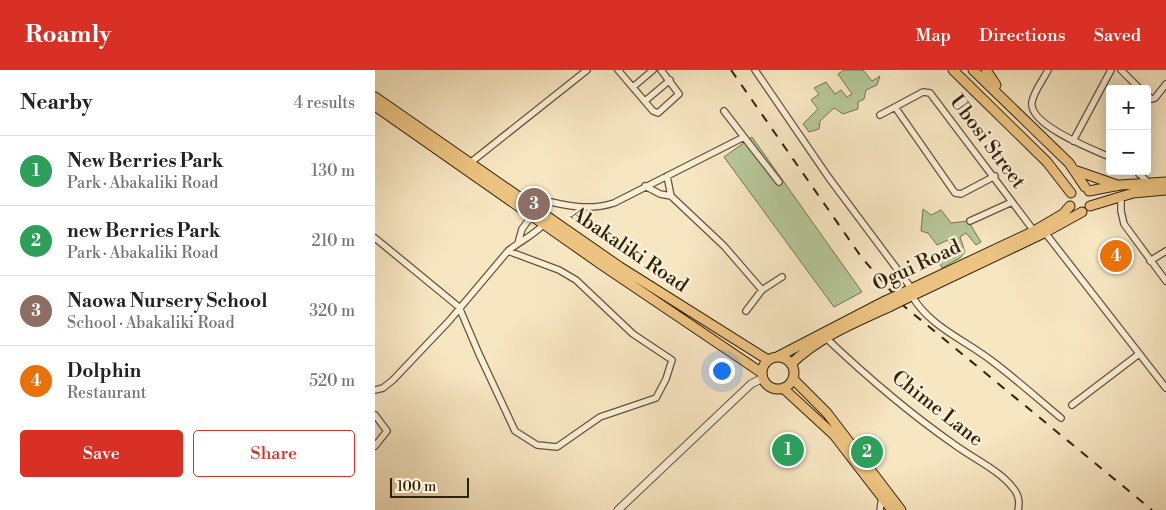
<!DOCTYPE html>
<html lang="en">
<head>
<meta charset="utf-8">
<style>
  body { margin:0; font-family:"Libre Bodoni",serif; background:#f6f6f6; color:#222 }
  .controls { position:absolute; right:15px; top:15px; display:grid; overflow:hidden; border-radius:5px; box-shadow:0 2px 12px #0003 }
  .controls button { width:45px; height:45px; display:grid; place-items:center; padding:0; border:0; border-bottom:1px solid #e0e0e0; background:#fff; color:#222; font:25px sans-serif }
  .scale { position:absolute; left:15px; bottom:12px; width:79px; box-sizing:border-box; padding-left:5px; border:2px solid #33220b; border-top:0; font-size:14px; line-height:18px; white-space:nowrap; color:#33220b; -webkit-text-stroke:4px #faefd7; paint-order:stroke }
  .you { position:absolute; left:346px; top:300px; width:18px; height:18px; margin:-12px; border:4px solid #fff; border-radius:50%; background:#1a73e8; box-shadow:0 0 0 8px #1a73e833 }
  .badge { display:grid; place-items:center; width:32px; height:32px; border-radius:50%; background:#d93025; color:#fff; font-size:16px; font-weight:700 }
  .pin { position:absolute; translate:-50% -50%; border:2px solid #fff; box-shadow:0 1px 5px #0006 }
  .list { margin:0; padding:0; list-style:none }
  h2 { display:flex; justify-content:space-between; align-items:center; height:65px; margin:0; padding:0 20px; font-size:21px }
  h2 small { font-size:16px; font-weight:400; color:#767676 }
  .list li { display:grid; grid-template-columns:32px 1fr auto; gap:15px; align-items:center; box-sizing:border-box; height:70px; padding:0 20px; border-top:1px solid #e0e0e0 }
  .list b { display:block; font-size:19px; white-space:nowrap }
  .list p { margin:0; font-size:16px; white-space:nowrap; color:#767676 }
  .list em { font-size:16px; font-style:normal; color:#767676 }
  .actions { display:flex; gap:10px; padding:15px 20px }
  .actions a { flex:1; padding:11px 0; border:1px solid #d93025; border-radius:5px; text-align:center; font-size:18px; color:#d93025 }
  .actions .main { background:#d93025; color:#fff }
  .map { position:relative; flex:none; width:791px; height:440px; overflow:hidden }
  header { display:flex; align-items:center; gap:30px; box-sizing:border-box; height:70px; padding:0 25px; background:#d93025; color:#fff }
  header strong { font-size:24px }
  nav { display:flex; gap:28px; margin-inline-start:auto; font-size:18px }
  main { display:flex }
  aside { flex:1; background:#fff }
  .map>svg:first-child { display:block }
</style>
</head>
<body>
<header>
<strong>Roamly</strong>
<nav><a>Map</a><a>Directions</a><a>Saved</a></nav>
</header>
<main>
<aside>
<h2>Nearby<small>4 results</small></h2>
<ul class="list">
<li><span class="badge" style="background:#2e9e5b">1</span><div><b>New Berries Park</b><p>Park · Abakaliki Road</p></div><em>130 m</em></li>
<li><span class="badge" style="background:#2e9e5b">2</span><div><b>new Berries Park</b><p>Park · Abakaliki Road</p></div><em>210 m</em></li>
<li><span class="badge" style="background:#8d6e63">3</span><div><b>Naowa Nursery School</b><p>School · Abakaliki Road</p></div><em>320 m</em></li>
<li><span class="badge" style="background:#e8710a">4</span><div><b>Dolphin</b><p>Restaurant</p></div><em>520 m</em></li>
</ul>
<div class="actions"><a class="main">Save</a><a>Share</a></div>
</aside>
<div class="map">
<svg width="791" height="440" viewBox="0 0 791 440">
  <rect width="100%" height="100%" fill="#f7e6c2"/>
  <filter id="stains"><feTurbulence type="fractalNoise" baseFrequency=".004" numOctaves="4"/><feColorMatrix values="0 0 0 0 .2 0 0 0 0 .09 0 0 0 0 .02 0 0 0 .5 -.17"/></filter>
  <radialGradient id="worn" r=".72"><stop offset=".6" stop-color="#630" stop-opacity="0"/><stop offset="1" stop-color="#630" stop-opacity=".3"/></radialGradient>
  <path fill="#b6c699" stroke="#747452" d="M469 0H488L497 11 505 6 502 15 491 20 489 29 483 32V39L468 44 459 38 445 51 444 59 434 62 428 54 443 39 436 30 444 24 439 18 451 12 460 24 466 20 472 27 477 24 463 4Z
    M377 67 487 222 459 237 349 87Z
    M548 139 556 145 566 140 576 153 593 151 606 172 601 175 591 163 585 167 590 182 585 188 567 198 564 192 580 181 573 170 562 175 553 163 546 161Z"/>
  <g fill="none" stroke-linecap="round" stroke-linejoin="round">
    <g stroke="#645339" stroke-width="8">
      <path id="minor" d="M243 0 278 41 283 43 304 24 286 0
        M380 0 454 108 537 219
        M673 0C668 10 659 21 657 32 653 55 719 80 735 87
        M746 0 765 19
        M258 17 278 0
        M772 25 777 29 780 28 791 14
        M270 31 295 10
        M520 37 580 123 586 124 620 106
        M349 41 369 67
        M505 45 548 22 555 23 659 161
        M698 71 736 0
        M95 93 212 0
        M761 101 774 113
        M292 106 296 126 349 176 387 220
        M270 116 285 124 296 126
        M746 127V141L749 154 791 211
        M166 141 176 132C198 137 217 140 239 133L369 67 404 112
        M595 151 637 132
        M668 160 791 318
        M0 168 84 237 104 284 140 361 162 375 182 377 225 347 281 328 291 309 297 290 258 264 201 210 184 200 133 181
        M143 173 147 159 158 144
        M775 191 791 181
        M537 226C555 257 590 270 617 291 641 309 663 329 686 348
        M371 241 387 220 407 207
        M450 267C491 306 534 343 580 375 599 389 624 400 638 418 644 425 645 432 643 440
        M0 320 8 318 18 310 74 251 133 181C146 170 160 165 171 152
        M697 335 764 284
        M0 345 12 361 0 376
        M505 440 507 427"/>
    </g>
    <g stroke="#645339" stroke-width="9">
      <path id="tertiary" d="M243 440 376 314 388 308"/>
    </g>
    <g stroke="#33220b" stroke-width="11">
      <path id="primary" d="M578 0 672 92 696 123
        M598 0 694 93 710 117
        M611 0 621 15
        M0 27 245 197 393 290
        M0 36 227 195 387 303
        M702 101 742 115
        M714 121 745 115 791 112
        M715 136 758 123 791 120
        M523 225 659 161 688 144 695 136
        M526 231 669 163 707 142
        M402 287 510 231
        M387 303a16 16 0 1 1 32 0a16 16 0 1 1-32 0Z
        M416 294C444 267 479 253 514 237
        M418 309 452 343 526 440
        M408 318 459 365 517 440"/>
    </g>
    <use href="#minor" stroke="#faefd7" stroke-width="5.5"/>
    <use href="#tertiary" stroke="#faefd7" stroke-width="7"/>
    <use href="#primary" stroke="#ecc381" stroke-width="9"/>
    <path stroke="#33220b" stroke-width="2" stroke-dasharray="9 9" stroke-linecap="butt" d="M356 0 487 188 530 237 777 440"/>
    <g stroke="#33220b" stroke-width="11" stroke-linecap="butt">
      <path id="primary-bridge" d="M510 231 523 225
        M514 237 526 231"/>
    </g>
    <use href="#primary-bridge" stroke="#ecc381" stroke-width="9"/>
  </g>
  <g text-anchor="middle" dominant-baseline="central" stroke-width="5" stroke-linejoin="round" paint-order="stroke">
    <g font-size="20" fill="#33220b" stroke="#faefd7">
      <text transform="translate(612 72) rotate(53)">Ubosi Street</text>
      <text transform="translate(254 180) rotate(34)">Abakaliki Road</text>
      <text transform="translate(542 196) rotate(-25)">Ogui Road</text>
      <text transform="translate(562 339) rotate(38)">Chime Lane</text>
    </g>
  </g>
  <rect width="100%" height="100%" filter="url(#stains)"/>
  <rect width="100%" height="100%" fill="url(#worn)"/>
</svg>
<div class="controls">
<button>+</button>
<button>−</button>
</div>
<div class="scale">100 m</div>
<div class="you"></div>
<div class="pin badge" style="left:413px;top:380px;background:#2e9e5b">1</div>
<div class="pin badge" style="left:492px;top:382px;background:#2e9e5b">2</div>
<div class="pin badge" style="left:159px;top:134px;background:#8d6e63">3</div>
<div class="pin badge" style="left:741px;top:186px;background:#e8710a">4</div>
</div>
</main>
</body>
</html>
